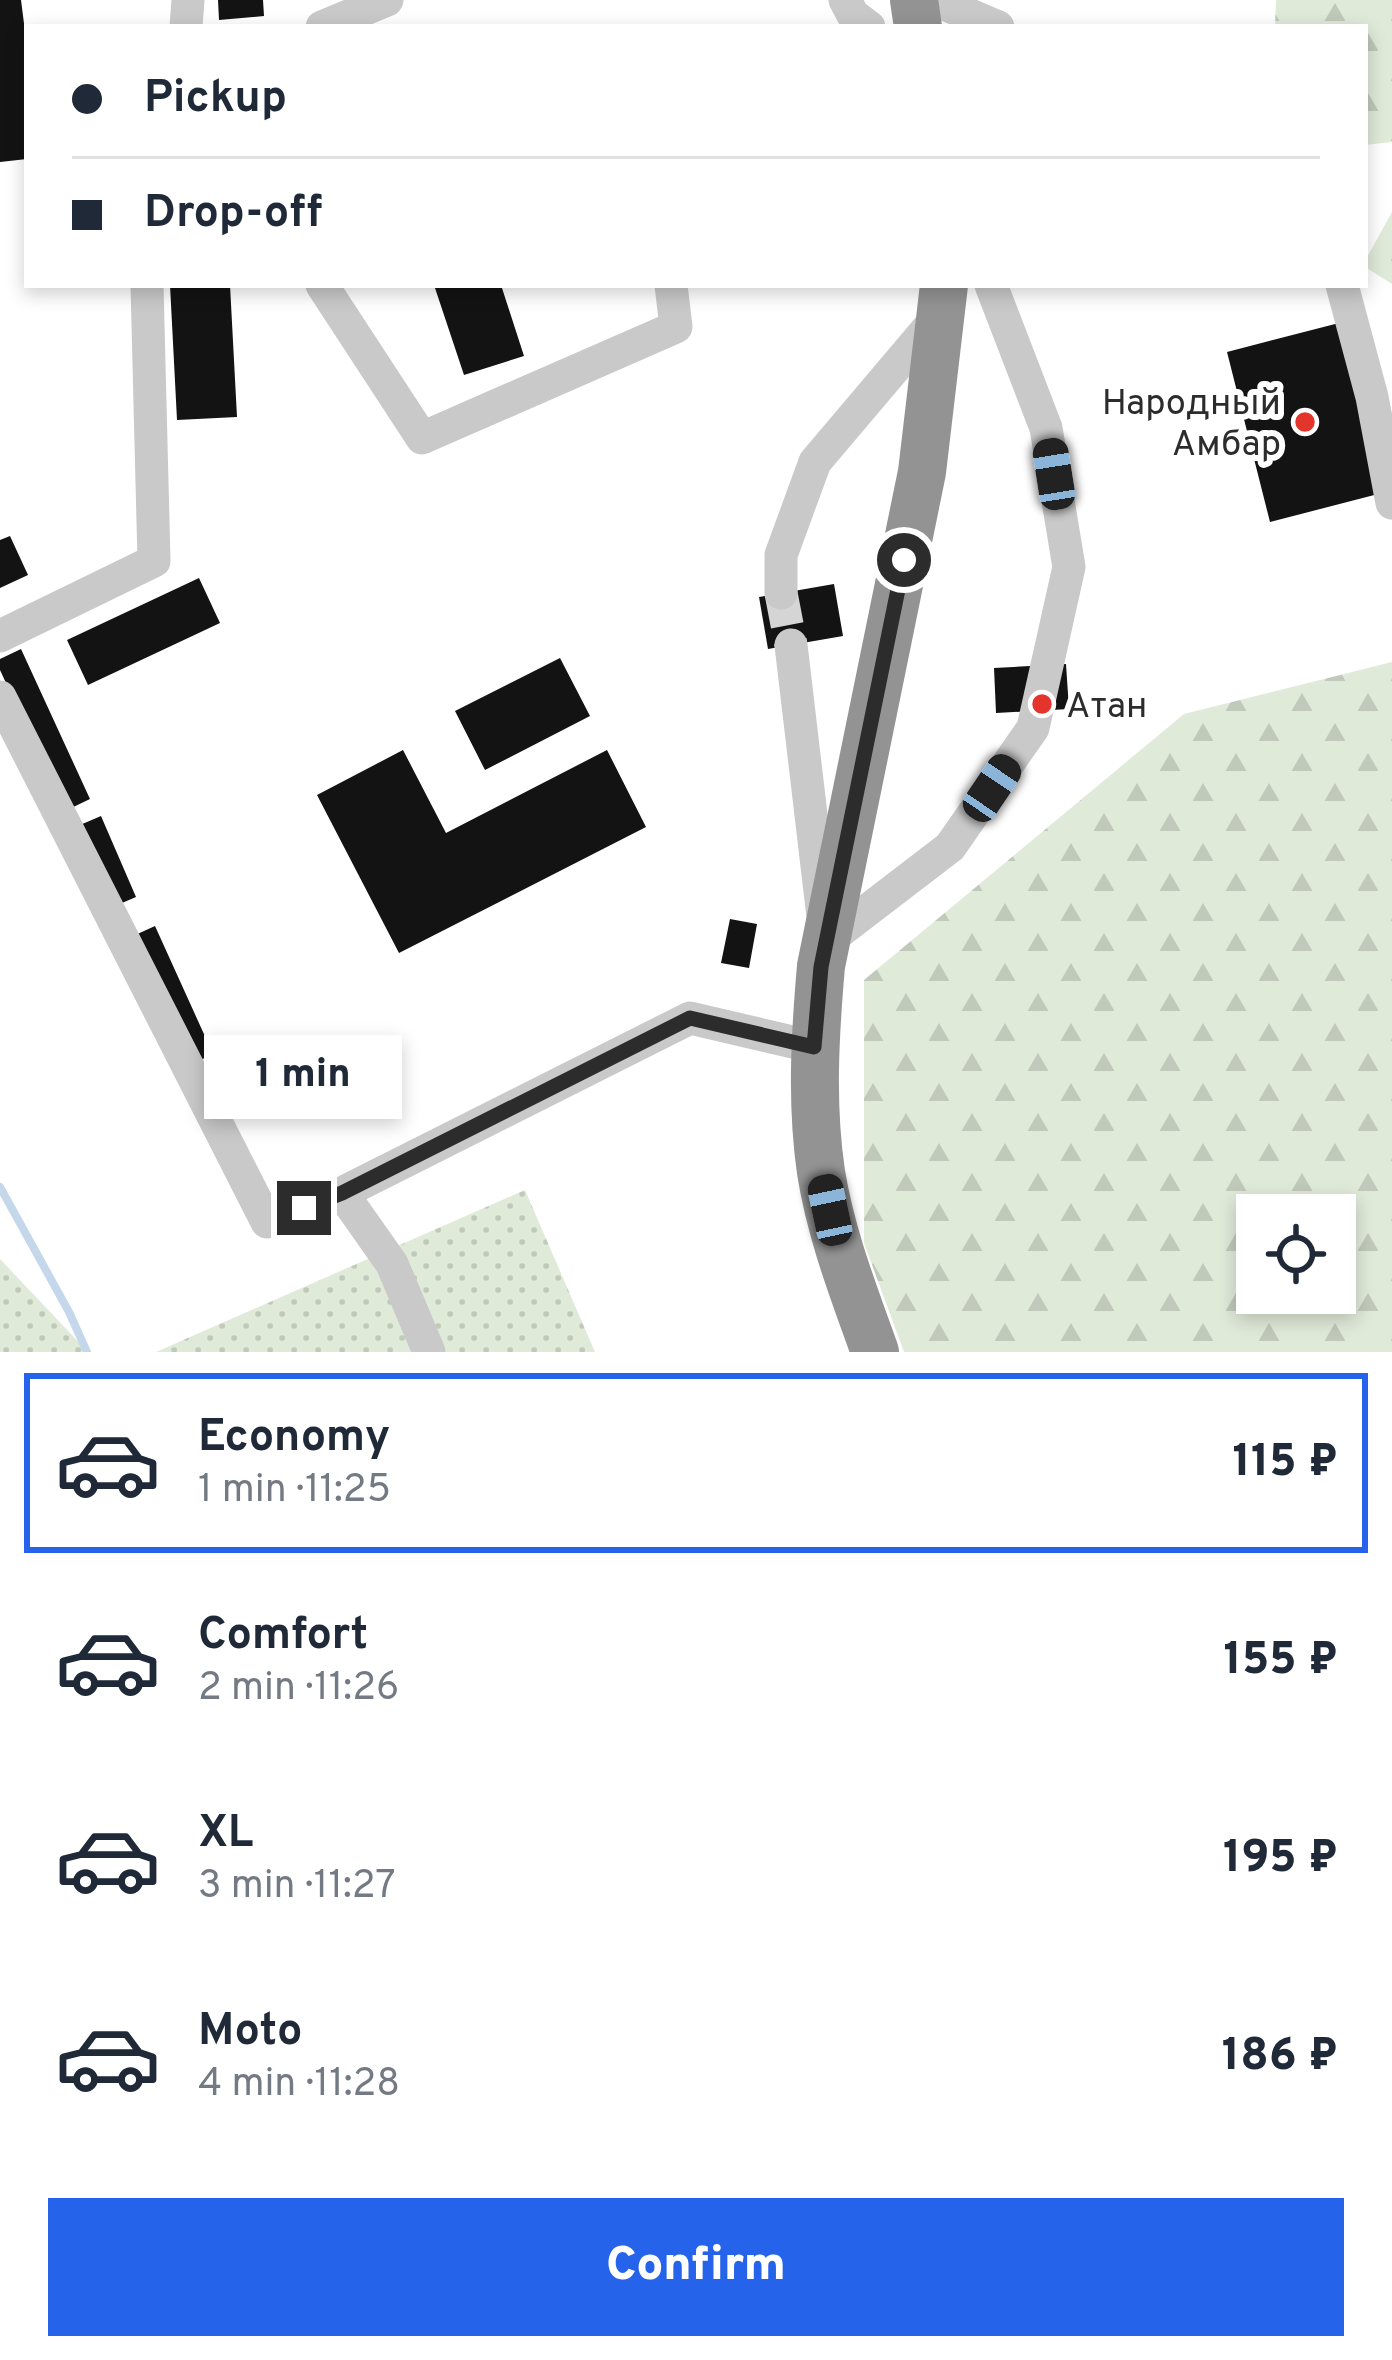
<!DOCTYPE html>
<html lang="en">
<head>
<meta charset="utf-8">
<style>
	body { margin:0; font-family:Overpass,sans-serif; background:#f6f6f7; color:#1f2937; height:100vh; display:flex; flex-direction:column; font-size:45px; white-space:nowrap }
	* { box-sizing:border-box; margin:0 }
	p { font-size:39px; color:#747a83 }
	.icon { flex:none; width:66px; height:66px; fill:none; stroke:currentColor; stroke-width:2; stroke-linecap:round; stroke-linejoin:round }
	.map { position:relative; height:1352px; overflow:hidden }
	.details { display:flex; flex-direction:column; background:#fff; flex:1 }
	.details>* { flex:none }
	.guide { position:absolute; left:24px; top:24px; width:1344px; height:264px; border-radius:0px; box-shadow:0 6px 18px #0003; display:grid; align-content:center; height:264px; padding:0 48px; background:#fff }
	.tools { position:absolute; left:1236px; top:1194px; display:grid; gap:24px }
	.tools a { display:grid; place-items:center; width:120px; height:120px; border-radius:0px; background:#fff; box-shadow:0 6px 18px #0003; font-size:60px }
	.end { position:absolute; width:54px; height:54px; margin:-27px; border:15px solid #2c2c2c; background:#fff; box-shadow:0 0 0 6px #fff }
	.from { border-radius:50% }
	.bubble { position:absolute; height:84px; border-radius:0px; background:#fff; box-shadow:0 6px 18px #0003; font-size:39px; font-weight:800; line-height:84px; text-align:center }
	.car { position:absolute; width:36px; height:72px; margin:-36px -18px; border-radius:15px; box-shadow:0 0 9px 3px #0007; background:linear-gradient(#222 24%,#8ab4d8 0 40%,#222 0 76%,#8ab4d8 0 86%,#222 0) }
	.guide b { display:flex; align-items:center; gap:42px; height:114px; font-size:45px }
	.guide b+b { border-top:3px solid #e0e1e3 }
	.guide i { width:30px; height:30px; background:#1f2937 }
	ul { padding:21px 0 0; list-style:none }
	li { display:flex; align-items:center; gap:36px; height:180px; margin:0 24px 18px; padding:0 24px; border:6px solid transparent; border-radius:0px }
	li div { flex:1 }
	li b { display:block; font-size:45px }
	li em { font-style:normal; font-weight:800 }
	li.current { border-color:#2563eb }
	li>.icon { width:108px; height:108px; stroke-width:1.5 }
	.button { display:flex; gap:24px; margin-top:auto; padding:24px 48px }
	.button a { flex:1; height:138px; border-radius:0px; background:#2563eb; color:#fff; font-size:48px; font-weight:800; line-height:138px; text-align:center }
	.map>svg:first-child { display:block }
	.forest { fill:url(#forest-firs); fill-rule:evenodd }
	.park { fill:url(#park-dots) }
	.lines { fill:none; stroke-linecap:round; stroke-linejoin:round }
	.stream { stroke:#c5d7ea; stroke-width:8 }
	.building { fill:#131313 }
	.minor-tunnel { stroke:#d5d5d5; stroke-width:33; stroke-dasharray:33 16; stroke-linecap:butt }
	.minor { stroke:#c9c9c9; stroke-width:33 }
	.highway { stroke:#939393; stroke-width:48 }
	.route { stroke:#2c2c2c; stroke-width:15 }
	.poi-dot { fill:#e4352d; stroke:#fff; stroke-width:4.5 }
	.labels { text-anchor:middle; stroke-width:12; stroke-linejoin:round; paint-order:stroke }
	.poi-label { font-size:36px; fill:#2c2c2c; stroke:#fff; text-anchor:end }
</style>
</head>
<body>
<div class="map">
<svg width="1392" height="1352" viewBox="0 0 1392 1352">
	<defs>
		<pattern id="forest-firs" width="22" height="20" patternUnits="userSpaceOnUse" patternTransform="scale(3)"><rect width="22" height="20" fill="#e0ead9"/><path d="M5 1l3.5 6h-7zM16 11l3.5 6h-7z" fill="#c0c9ba"/></pattern>
		<pattern id="park-dots" width="8" height="8" patternUnits="userSpaceOnUse" patternTransform="scale(3)"><rect width="8" height="8" fill="#e0ead9"/><path d="M2 2h.1M6 6h.1" fill="none" stroke="#c0c9ba" stroke-width="1.8" stroke-linecap="round"/></pattern>
	</defs>
	<rect width="100%" height="100%" fill="#fff"/>
	<path class="forest" d="M1276 0H1392V142L1365 145V27H1275Z
		M1392 212V284L1365 267V261Z
		M1392 662V1352H904L864 1243V980L1184 714ZM1335 1215V1293H1257V1215Z"/>
	<path class="park" d="M525 1190 595 1352H156Z
		M0 1259 88 1352H0Z"/>
	<g class="lines">
		<path class="stream" d="M0 1187 69 1312 87 1352"/>
	</g>
	<path class="building" d="M0 0H21L27 47V159L0 162Z
		M218 0H263L264 16 219 20Z
		M170 285H230L237 417 177 420Z
		M434 285H501L524 356 464 375Z
		M1339 323 1382 493 1270 522 1227 352Z
		M10 536 28 575 0 588V540Z
		M199 578 220 623 88 685 67 640Z
		M834 584 843 636 768 649 759 597Z
		M21 649 90 799 65 811 0 670V659Z
		M560 658 590 716 485 770 455 711Z
		M1066 664 1069 709 996 713 994 668Z
		M403 750 446 833 607 750 646 827 399 953 317 795Z
		M101 816 136 897 115 906 80 825Z
		M730 919 757 924 749 968 721 963Z
		M155 926 213 1054 192 1064 133 936Z"/>
	<g class="lines">
		<path class="minor-tunnel" d="M781 593 791 645"/>
		<path class="minor" d="M845 0 853 15 869 27
			M935 0 998 27
			M186 27 188 0
			M322 27 387 0
			M322 285 422 438 676 327 671 285
			M1342 285 1372 397 1392 503
			M781 593V555L815 462 942 312
			M0 636 154 561 147 285
			M791 645 826 942 950 847 1033 728 1069 567 1046 428 991 285
			M0 697 267 1222 342 1193
			M429 1352 392 1264 342 1193 690 1018 814 1047"/>
		<path class="highway" d="M914 0 918 27
			M875 1352C854 1293 831 1235 821 1172 811 1104 815 1035 821 966L922 472 944 285"/>
	</g>
	<g class="lines">
		<path class="route" d="M304 1208 342 1193 690 1018 814 1047 821 967 904 560"/>
	</g>
	<g class="poi-dot">
		<circle cx="1305" cy="422" r="12"/>
		<circle cx="1042" cy="704" r="12"/>
	</g>
	<g class="labels">
		<g class="poi-label">
			<text x="1281" y="414">Народный<tspan x="1281" dy="41">Амбар</tspan></text>
			<text x="1066" y="717" text-anchor="start">Атан</text>
		</g>
	</g>
</svg>
<div class="tools">
<a><svg class="icon" aria-label="locate" viewBox="0 0 24 24"><circle cx="12" cy="12" r="6"/><path d="M12 2v4M12 18v4M2 12h4M18 12h4"/></svg></a>
</div>
<i class="end from" style="left:904px;top:560px"></i>
<i class="end" style="left:304px;top:1208px"></i>
<div class="bubble" style="left:204px;top:1035px;width:198px">1 min</div>
<i class="car" style="left:1054px;top:474px;rotate:351deg"></i>
<i class="car" style="left:992px;top:788px;rotate:34deg"></i>
<i class="car" style="left:830px;top:1210px;rotate:348deg"></i>
<div class="guide">
<b><i class="from"></i>Pickup</b>
<b><i></i>Drop-off</b>
</div>
</div>
<section class="details">
<ul>
<li class="current"><svg class="icon" aria-label="car" viewBox="0 0 24 24"><path d="M5 17H2v-5l4-1 3-4h7l3 4 3 1v5h-3M9 17h6M6 11h13"/><circle cx="7" cy="17" r="2"/><circle cx="17" cy="17" r="2"/></svg><div><b>Economy</b><p>1 min · 11:25</p></div><em>115 ₽</em></li>
<li><svg class="icon" aria-label="car" viewBox="0 0 24 24"><path d="M5 17H2v-5l4-1 3-4h7l3 4 3 1v5h-3M9 17h6M6 11h13"/><circle cx="7" cy="17" r="2"/><circle cx="17" cy="17" r="2"/></svg><div><b>Comfort</b><p>2 min · 11:26</p></div><em>155 ₽</em></li>
<li><svg class="icon" aria-label="car" viewBox="0 0 24 24"><path d="M5 17H2v-5l4-1 3-4h7l3 4 3 1v5h-3M9 17h6M6 11h13"/><circle cx="7" cy="17" r="2"/><circle cx="17" cy="17" r="2"/></svg><div><b>XL</b><p>3 min · 11:27</p></div><em>195 ₽</em></li>
<li><svg class="icon" aria-label="car" viewBox="0 0 24 24"><path d="M5 17H2v-5l4-1 3-4h7l3 4 3 1v5h-3M9 17h6M6 11h13"/><circle cx="7" cy="17" r="2"/><circle cx="17" cy="17" r="2"/></svg><div><b>Moto</b><p>4 min · 11:28</p></div><em>186 ₽</em></li>
</ul>
<div class="button"><a>Confirm</a></div>
</section>
</body>
</html>
